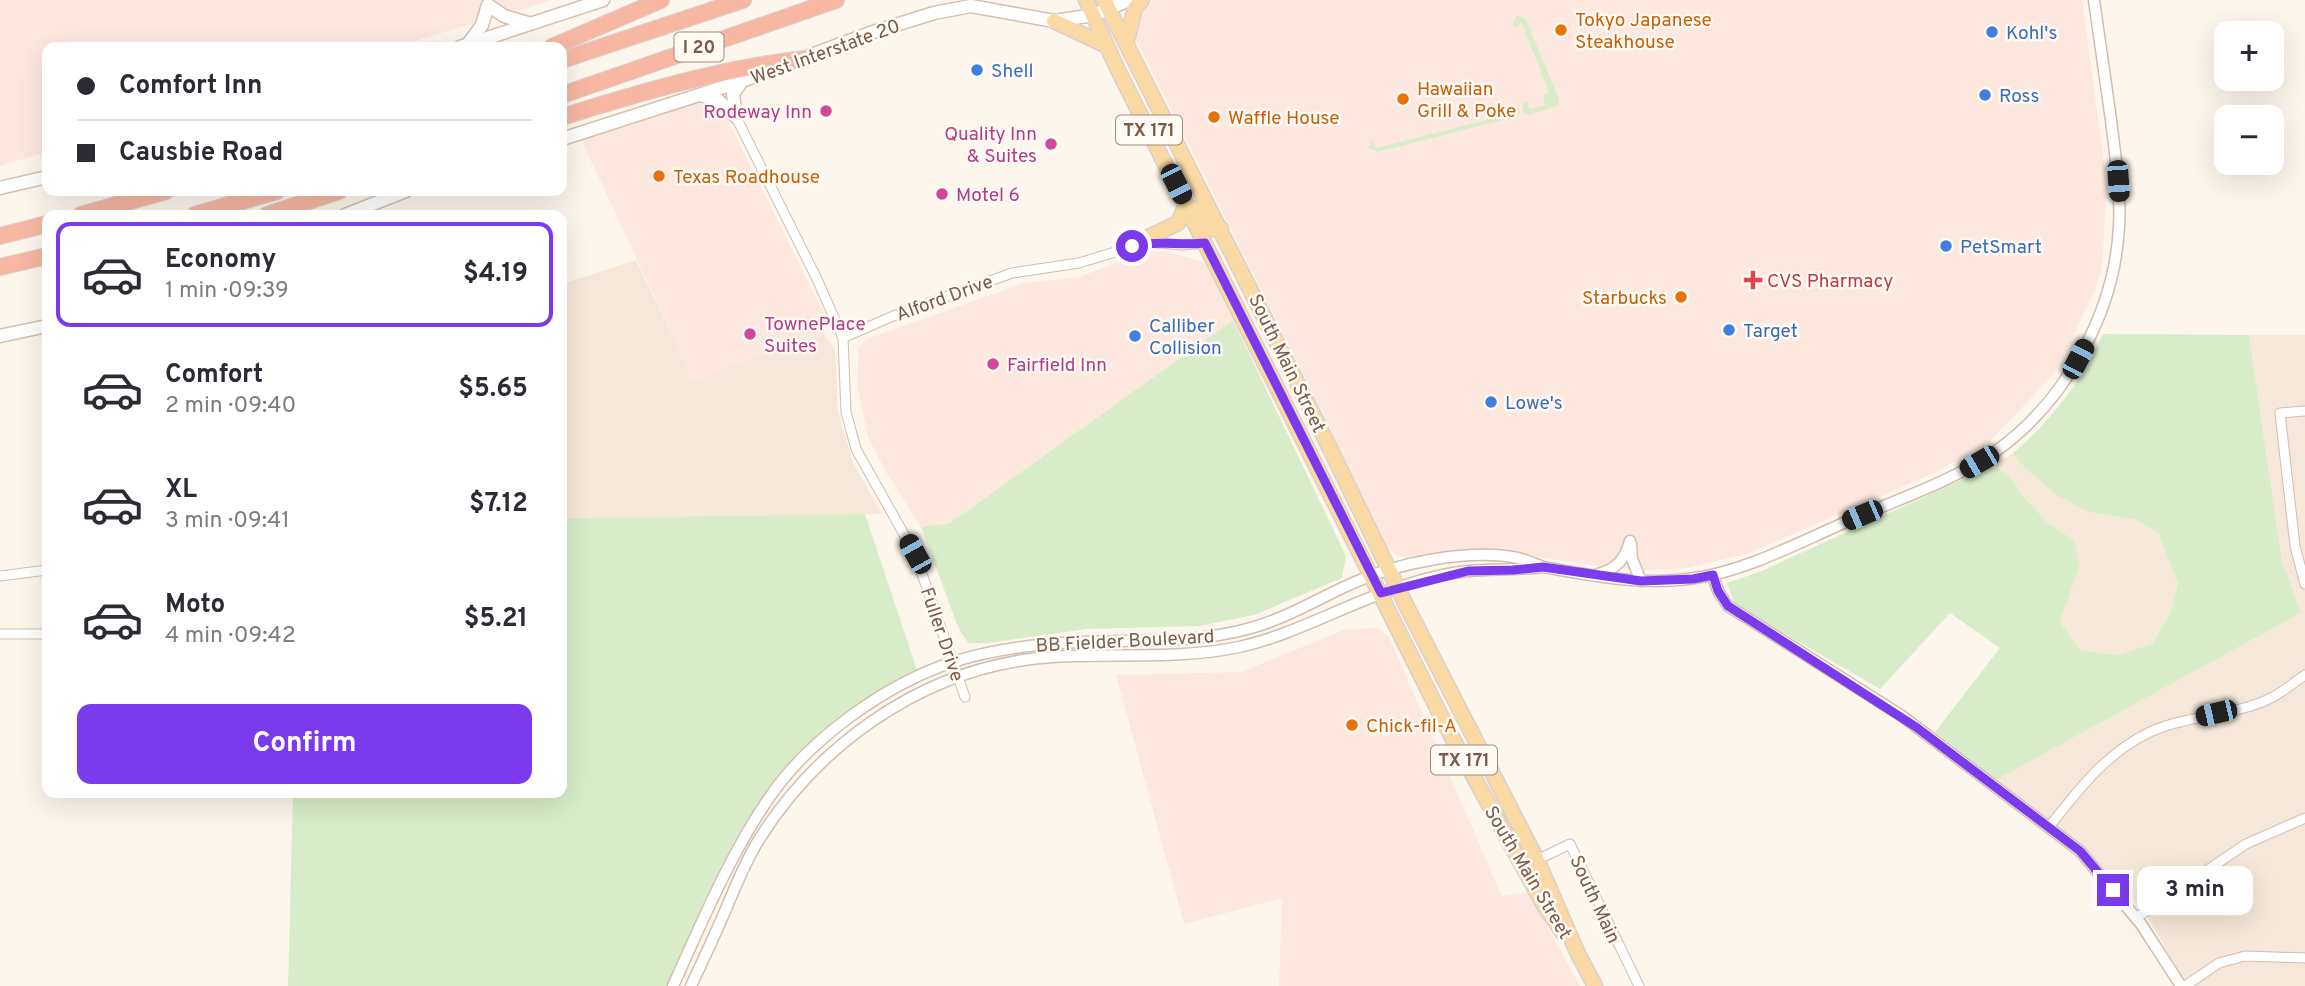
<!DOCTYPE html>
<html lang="en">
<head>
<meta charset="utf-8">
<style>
	body { margin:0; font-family:Overpass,sans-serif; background:#f7f7f7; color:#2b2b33; height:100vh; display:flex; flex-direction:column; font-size:26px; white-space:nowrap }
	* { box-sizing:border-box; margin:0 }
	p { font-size:23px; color:#7c7c81 }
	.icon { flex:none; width:38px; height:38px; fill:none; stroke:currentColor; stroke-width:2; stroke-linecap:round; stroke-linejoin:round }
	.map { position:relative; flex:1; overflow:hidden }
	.panel { position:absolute; left:42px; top:210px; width:525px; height:588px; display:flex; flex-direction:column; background:#fff; border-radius:14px; box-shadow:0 7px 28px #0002 }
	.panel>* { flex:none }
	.banner { position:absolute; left:42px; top:42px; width:525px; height:154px; border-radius:14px; box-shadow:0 7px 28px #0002; display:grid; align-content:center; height:154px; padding:0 35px; background:#fff }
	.fabs { position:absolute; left:2214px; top:21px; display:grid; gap:14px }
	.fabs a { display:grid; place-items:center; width:70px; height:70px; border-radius:14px; background:#fff; box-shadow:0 7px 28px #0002; font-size:35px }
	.end { position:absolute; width:32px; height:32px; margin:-16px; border:9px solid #7c3aed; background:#fff; box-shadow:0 0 0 4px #fff }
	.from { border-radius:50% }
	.bubble { position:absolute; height:49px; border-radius:14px; background:#fff; box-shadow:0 7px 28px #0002; font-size:23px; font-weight:700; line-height:49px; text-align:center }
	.car { position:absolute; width:21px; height:42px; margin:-21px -10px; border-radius:9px; box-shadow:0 0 5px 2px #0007; background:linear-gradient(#222 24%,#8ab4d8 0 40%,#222 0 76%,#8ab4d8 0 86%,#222 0) }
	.banner b { display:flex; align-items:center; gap:24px; height:66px; font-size:26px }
	.banner b+b { border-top:2px solid #e1e1e2 }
	.banner i { width:18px; height:18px; background:#2b2b33 }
	ul { padding:12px 0 0; list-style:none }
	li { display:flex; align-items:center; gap:21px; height:105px; margin:0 14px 10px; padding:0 21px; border:4px solid transparent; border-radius:14px }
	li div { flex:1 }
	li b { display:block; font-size:26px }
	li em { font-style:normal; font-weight:700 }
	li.current { border-color:#7c3aed }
	li>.icon { width:63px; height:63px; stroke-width:1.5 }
	.button { display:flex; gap:14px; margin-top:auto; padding:14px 35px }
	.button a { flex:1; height:80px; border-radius:14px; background:#7c3aed; color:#fff; font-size:28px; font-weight:700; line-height:80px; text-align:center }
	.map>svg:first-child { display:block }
	.residential { fill:#f5e8da }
	.commercial { fill:#fde8e0 }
	.green { fill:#d8ecc9 }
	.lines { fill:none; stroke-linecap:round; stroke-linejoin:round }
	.minor-casing { stroke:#d1beb0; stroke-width:11 }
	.tertiary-casing { stroke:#d1beb0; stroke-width:13 }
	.secondary-casing { stroke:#d6c0b0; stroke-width:15 }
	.primary-casing { stroke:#dad1cd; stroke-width:17 }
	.motorway-casing { stroke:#dad1cd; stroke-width:18 }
	.minor { stroke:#fff; stroke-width:9 }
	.tertiary { stroke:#fff; stroke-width:10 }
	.secondary { stroke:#fff; stroke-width:12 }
	.primary { stroke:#fbd9a5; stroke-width:14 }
	.motorway { stroke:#f7b7a3; stroke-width:16 }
	.route { stroke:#7c3aed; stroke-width:9 }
	.food-dot { fill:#e8710a; stroke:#fffaf3; stroke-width:2.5 }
	.shop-dot { fill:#3f7fe0; stroke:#fffaf3; stroke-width:2.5 }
	.hotel-dot { fill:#d1479c; stroke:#fffaf3; stroke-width:2.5 }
	.health-dot { fill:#e0444e; stroke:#fffaf3; stroke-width:2.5 }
	.labels { text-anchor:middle; stroke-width:5; stroke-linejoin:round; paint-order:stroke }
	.shield { fill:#fffaf3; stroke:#a28b7f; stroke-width:2 }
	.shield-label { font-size:18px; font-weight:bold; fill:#7a5c4d }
	.food-label { font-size:19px; fill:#c56008; stroke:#fffaf3; text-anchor:start }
	.shop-label { font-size:19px; fill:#366cbe; stroke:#fffaf3; text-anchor:start }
	.street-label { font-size:19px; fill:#7a5c4d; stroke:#fffaf3 }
	.hotel-label { font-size:19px; fill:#b23c85; stroke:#fffaf3; text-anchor:start }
	.health-label { font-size:19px; fill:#be3a42; stroke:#fffaf3; text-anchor:start }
</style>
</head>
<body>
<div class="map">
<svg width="2305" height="986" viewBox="0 0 2305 986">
	<rect width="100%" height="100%" fill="#fdf6ec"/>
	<path class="residential" d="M636 260 693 379 824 334 835 350 838 411 853 463 882 514 562 518V284Z
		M2249 335H2305V986H2187L2148 918 2081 843 1996 780 2301 613 2282 561Z
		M2013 453 2021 464 2056 495 2088 512 2136 520 2158 532 2178 582 2171 612 2152 644 2117 655 2080 650 2060 622 2080 565 2074 540 2048 523 2022 495 2008 474 1998 468H1988Z"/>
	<path class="commercial" d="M0 0H552L395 47H47V152L0 166Z
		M1154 0H2082L2107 183 2102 268 2095 291 2054 374 1989 442 1934 473 1749 553 1688 568 1650 570 1602 567 1526 555 1407 558 1397 555 1387 548 1380 537 1341 458 1330 427 1136 40 1134 32 1137 18Z
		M700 100 715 104 724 113 826 318 824 334 693 380 581 139Z
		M1148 251 1167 252 1204 262 1233 320 950 523 921 527 886 472 868 437 857 384 859 347 867 339 1024 283 1079 277Z
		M1377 628 1389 637 1502 896 1528 892 1580 986H1279L1282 898 1184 924 1116 675 1241 672 1344 630Z"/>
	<path class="green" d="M1517 16 1523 17 1526 20 1559 99 1557 106 1529 115 1523 112V103L1527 101 1530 109 1545 105 1543 95 1549 92 1522 24 1514 27 1513 21Z
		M1505 107H1511L1513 114 1510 118 1378 152 1368 148 1373 140 1376 148 1506 115Z
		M1233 320 1346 556 1342 578 1254 615 1199 626 1087 629 988 643H968L958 627 921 527 950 523Z
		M2103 334 2249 335 2282 561 2301 613 1996 780 1935 732 2000 648 1950 613 1880 689 1735 605 1727 583 1759 572 1988 468H1998L2008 474 2022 495 2048 523 2074 540 2080 565 2060 622 2080 650 2117 655 2152 644 2171 612 2178 583 2158 532 2136 520 2088 512 2056 495 2021 464 2013 453C2051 420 2083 380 2103 334Z
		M865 514 917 670C861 701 807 739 768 790 723 848 697 920 667 986H288L293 793H562V518Z"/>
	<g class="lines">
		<g class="minor-casing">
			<path id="minor" d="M736 117 817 279 843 338 846 412 856 449 915 554 965 697
				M843 338 893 316 1012 273 1079 263 1148 242 1183 245 1205 243
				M2305 411 2280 413 2295 546 2305 584
				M0 576 47 570
				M0 634H47
				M2049 827C2078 790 2106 753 2150 732 2187 715 2233 716 2269 699 2282 693 2293 683 2305 675
				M1537 860 1570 844 1639 986
				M2136 918 2246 844 2305 818
				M2185 986 2219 963 2245 956 2305 958"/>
		</g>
		<g class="tertiary-casing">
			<path id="tertiary" d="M1631 544 1632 559 1641 581
				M1543 567C1593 576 1644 586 1695 578 1750 570 1803 540 1853 519 1901 498 1953 481 1996 451 2066 401 2115 312 2119 226 2121 190 2115 155 2111 120 2105 80 2100 40 2094 0
				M1598 574C1617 569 1625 559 1630 541
				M1713 575 1718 591 1728 606 1902 716 2080 851 2141 924 2181 986
				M673 986C702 922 729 856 769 798 809 739 886 684 953 662 983 652 1016 647 1047 644 1115 637 1184 647 1251 628 1287 618 1319 598 1353 583 1397 563 1470 548 1518 558 1526 560 1535 564 1543 567 1518 570 1494 569 1469 571 1446 573 1420 580 1397 588 1344 605 1294 635 1239 647 1168 662 1095 650 1024 660 916 676 818 746 760 838 746 860 736 885 726 909 715 935 703 960 691 986"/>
		</g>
		<g class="secondary-casing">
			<path id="secondary" d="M468 44 482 25 488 5 504 16 528 23
				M460 47 603 0
				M703 96 717 99 736 117
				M736 117 733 94 742 81
				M562 139 742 81 870 33 934 13 971 6 1054 21 1094 15 1129 0
				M0 188 47 177
				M345 215 406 191
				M0 336 47 326"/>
		</g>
		<g class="primary-casing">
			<path id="primary" d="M1086 0 1117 68 1448 730 1545 907 1563 933
				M1104 0 1316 420 1408 609 1537 860 1578 954 1595 986
				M1054 21 1107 46
				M1126 44 1135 8 1142 0
				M1132 245 1178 223 1186 205 1198 211 1212 229H1221"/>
		</g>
		<g class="motorway-casing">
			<path id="motorway" d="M552 47 661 0
				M562 60 743 0
				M562 95 836 0
				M562 117C638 93 726 67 805 59
				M81 215 166 191
				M195 215 277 191
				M267 215 339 191
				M0 236 47 224
				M0 267 47 256"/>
		</g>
		<use href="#minor" class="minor"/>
		<use href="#tertiary" class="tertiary"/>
		<use href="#secondary" class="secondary"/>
		<use href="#primary" class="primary"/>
		<use href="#motorway" class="motorway"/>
	</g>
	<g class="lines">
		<path class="route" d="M1132 246C1157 240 1180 246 1205 243L1381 593 1468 571 1513 570 1543 567 1641 581 1693 579 1713 575 1718 591 1728 606 1916 727 2080 851 2113 890"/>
	</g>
	<g class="food-dot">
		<circle cx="1561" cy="30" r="7"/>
		<circle cx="1403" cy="99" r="7"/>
		<circle cx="1214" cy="117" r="7"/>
		<circle cx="659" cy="176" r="7"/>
		<circle cx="1681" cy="297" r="7"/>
		<circle cx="1352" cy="725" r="7"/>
	</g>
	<g class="shop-dot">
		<circle cx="1992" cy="32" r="7"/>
		<circle cx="977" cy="70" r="7"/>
		<circle cx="1985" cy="95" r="7"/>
		<circle cx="1946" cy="246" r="7"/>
		<circle cx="1729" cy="330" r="7"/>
		<circle cx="1135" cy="336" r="7"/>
		<circle cx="1491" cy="402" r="7"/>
	</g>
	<g class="hotel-dot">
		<circle cx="826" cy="111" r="7"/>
		<circle cx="1051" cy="144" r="7"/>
		<circle cx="942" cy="194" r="7"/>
		<circle cx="750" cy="334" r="7"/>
		<circle cx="993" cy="364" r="7"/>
	</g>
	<path class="health-dot" d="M1749.5 269.5h7v7h7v7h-7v7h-7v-7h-7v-7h7z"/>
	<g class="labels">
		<g class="shield">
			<rect x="674.5" y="32.5" width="49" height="29" rx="5"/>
			<rect x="1116" y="115.5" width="66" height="29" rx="5"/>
			<rect x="1431" y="745.5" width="66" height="29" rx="5"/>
		</g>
		<g class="shield-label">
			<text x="699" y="53">I 20</text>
			<text x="1149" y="136">TX 171</text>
			<text x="1464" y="766">TX 171</text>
		</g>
		<g class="food-label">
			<text x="1575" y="26">Tokyo Japanese<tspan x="1575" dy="22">Steakhouse</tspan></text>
			<text x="1417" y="95">Hawaiian<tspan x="1417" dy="22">Grill &amp; Poke</tspan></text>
			<text x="1228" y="124">Waffle House</text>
			<text x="673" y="183">Texas Roadhouse</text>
			<text x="1667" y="304" text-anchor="end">Starbucks</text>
			<text x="1366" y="732">Chick-fil-A</text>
		</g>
		<g class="shop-label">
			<text x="2006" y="39">Kohl's</text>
			<text x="991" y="77">Shell</text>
			<text x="1999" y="102">Ross</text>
			<text x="1960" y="253">PetSmart</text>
			<text x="1149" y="332">Calliber<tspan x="1149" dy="22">Collision</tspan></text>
			<text x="1743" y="337">Target</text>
			<text x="1505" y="409">Lowe's</text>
		</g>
		<g class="street-label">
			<text transform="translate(825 51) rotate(-20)" y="7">West Interstate 20</text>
			<text transform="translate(944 297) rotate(-20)" y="7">Alford Drive</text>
			<text transform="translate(1288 363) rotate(64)" y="7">South Main Street</text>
			<text transform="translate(943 634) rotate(71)" y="7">Fuller Drive</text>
			<text transform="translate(1125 640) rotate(-3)" y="7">BB Fielder Boulevard</text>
			<text transform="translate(1529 872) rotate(59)" y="7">South Main Street</text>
			<text transform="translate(1596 899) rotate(65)" y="7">South Main</text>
		</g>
		<g class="hotel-label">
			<text x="812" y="118" text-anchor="end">Rodeway Inn</text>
			<text x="1037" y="140" text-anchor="end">Quality Inn<tspan x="1037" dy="22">&amp; Suites</tspan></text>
			<text x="956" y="201">Motel 6</text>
			<text x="764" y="330">TownePlace<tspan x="764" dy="22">Suites</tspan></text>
			<text x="1007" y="371">Fairfield Inn</text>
		</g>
		<g class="health-label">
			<text x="1767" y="287">CVS Pharmacy</text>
		</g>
	</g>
</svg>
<div class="fabs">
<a>+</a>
<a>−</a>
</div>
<i class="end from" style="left:1132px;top:246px"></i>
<i class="end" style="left:2113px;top:890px"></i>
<div class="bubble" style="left:2137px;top:866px;width:116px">3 min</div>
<i class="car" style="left:2118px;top:181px;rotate:176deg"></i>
<i class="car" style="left:1176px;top:184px;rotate:153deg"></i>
<i class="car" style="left:2078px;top:359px;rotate:28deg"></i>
<i class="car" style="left:1979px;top:462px;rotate:240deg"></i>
<i class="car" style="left:1862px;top:515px;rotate:247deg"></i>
<i class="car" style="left:915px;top:554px;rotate:331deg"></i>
<i class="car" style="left:2216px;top:713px;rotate:257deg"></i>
<div class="banner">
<b><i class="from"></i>Comfort Inn</b>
<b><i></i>Causbie Road</b>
</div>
<section class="panel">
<ul>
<li class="current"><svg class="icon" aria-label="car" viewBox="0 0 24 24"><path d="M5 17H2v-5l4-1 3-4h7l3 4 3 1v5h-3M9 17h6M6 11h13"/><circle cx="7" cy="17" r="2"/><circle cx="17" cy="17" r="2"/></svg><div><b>Economy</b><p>1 min · 09:39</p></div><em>$4.19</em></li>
<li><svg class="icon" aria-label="car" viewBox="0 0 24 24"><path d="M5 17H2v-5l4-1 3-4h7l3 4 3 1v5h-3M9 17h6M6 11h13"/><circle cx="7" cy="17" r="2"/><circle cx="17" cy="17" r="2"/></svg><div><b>Comfort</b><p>2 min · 09:40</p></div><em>$5.65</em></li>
<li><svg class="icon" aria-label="car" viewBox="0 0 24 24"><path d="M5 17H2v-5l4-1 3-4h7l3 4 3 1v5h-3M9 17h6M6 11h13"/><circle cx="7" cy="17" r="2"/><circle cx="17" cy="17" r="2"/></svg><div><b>XL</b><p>3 min · 09:41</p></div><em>$7.12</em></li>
<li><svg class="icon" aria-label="car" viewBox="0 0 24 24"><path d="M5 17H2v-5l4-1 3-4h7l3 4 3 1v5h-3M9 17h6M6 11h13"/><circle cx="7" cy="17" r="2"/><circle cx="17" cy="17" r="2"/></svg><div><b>Moto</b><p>4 min · 09:42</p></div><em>$5.21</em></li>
</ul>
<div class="button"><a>Confirm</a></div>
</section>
</div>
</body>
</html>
